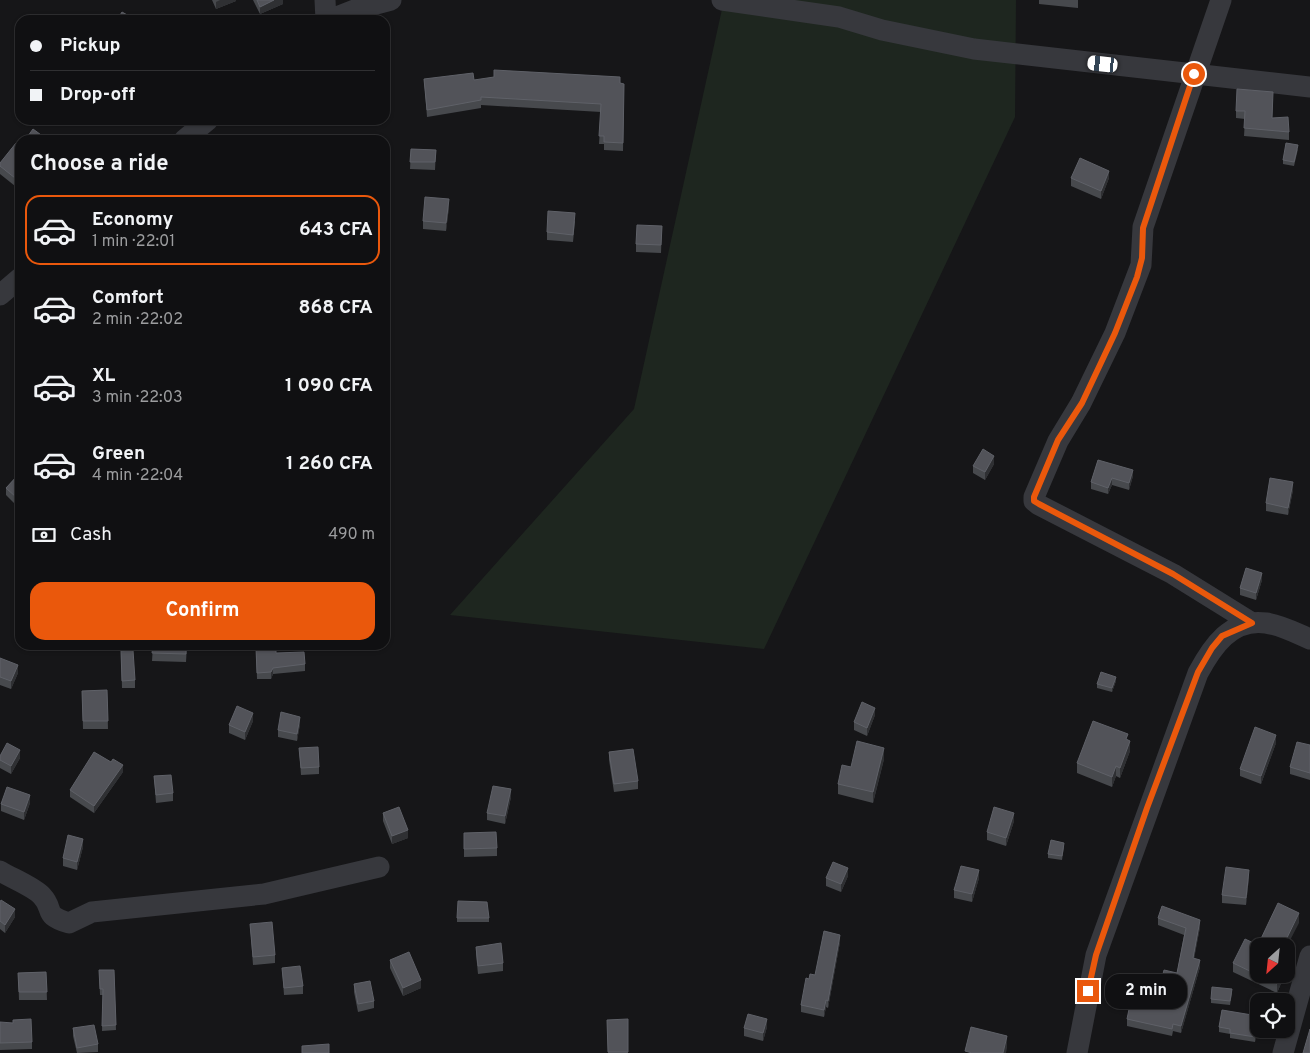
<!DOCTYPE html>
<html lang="en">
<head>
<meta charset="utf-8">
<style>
	body { margin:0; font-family:Overpass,sans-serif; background:#1e1e20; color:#f1f3f6; height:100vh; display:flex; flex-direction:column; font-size:19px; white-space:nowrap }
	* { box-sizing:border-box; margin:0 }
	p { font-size:16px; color:#9c9d9f }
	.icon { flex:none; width:28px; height:28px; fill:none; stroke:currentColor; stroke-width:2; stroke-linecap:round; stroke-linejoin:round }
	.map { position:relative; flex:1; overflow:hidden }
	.side { position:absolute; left:15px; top:135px; width:375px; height:515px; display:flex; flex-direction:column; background:#101012; border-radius:15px; box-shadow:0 1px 4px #0004,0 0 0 1px #303032 }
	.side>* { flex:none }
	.guide { position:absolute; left:15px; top:15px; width:375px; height:110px; border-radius:15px; box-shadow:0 1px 4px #0004,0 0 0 1px #303032; display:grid; align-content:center; height:110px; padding:0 15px; background:#101012 }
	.needle { width:32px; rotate:207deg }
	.tools { position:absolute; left:1250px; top:938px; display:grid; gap:10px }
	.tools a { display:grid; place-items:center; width:45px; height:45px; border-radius:10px; background:#101012; box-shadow:0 1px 4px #0004,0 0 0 1px #303032; font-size:25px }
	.end { position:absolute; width:22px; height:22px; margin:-11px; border:6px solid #ea580c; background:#fff; box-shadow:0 0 0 2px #fff }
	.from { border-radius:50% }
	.bubble { position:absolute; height:35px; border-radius:15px; background:#101012; box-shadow:0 1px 4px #0004,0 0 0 1px #303032; font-size:16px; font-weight:700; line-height:35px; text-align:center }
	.car { position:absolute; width:15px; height:30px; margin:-15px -8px; border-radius:6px; box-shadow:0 0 4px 1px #0007; background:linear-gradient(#fff 24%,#345 0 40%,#fff 0 76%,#345 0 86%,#fff 0) }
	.guide b { display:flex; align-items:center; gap:18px; height:48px; font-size:19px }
	.guide b+b { border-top:1px solid #303032 }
	.guide i { width:12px; height:12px; background:#f1f3f6 }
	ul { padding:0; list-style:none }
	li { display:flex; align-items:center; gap:15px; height:70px; margin:0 10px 8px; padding:0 5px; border:2px solid transparent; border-radius:15px }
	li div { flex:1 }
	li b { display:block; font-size:19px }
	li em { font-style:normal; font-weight:700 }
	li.current { border-color:#ea580c }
	li>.icon { width:45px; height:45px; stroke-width:1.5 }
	h2 { padding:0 15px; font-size:22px; line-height:60px }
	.pay { display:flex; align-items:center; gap:12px; height:55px; padding:0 15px; font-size:19px }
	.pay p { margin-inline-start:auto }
	.primary-button { display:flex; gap:10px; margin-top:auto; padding:10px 15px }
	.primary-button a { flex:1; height:58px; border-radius:15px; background:#ea580c; color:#fff; font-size:20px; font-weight:700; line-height:58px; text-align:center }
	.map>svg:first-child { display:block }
	.green { fill:#1e261f }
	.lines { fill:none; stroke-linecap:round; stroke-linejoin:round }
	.minor { stroke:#37383d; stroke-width:21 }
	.wall { fill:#47494d }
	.shaded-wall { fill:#2f3033 }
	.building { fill:#525359; stroke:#5f6168 }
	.route { stroke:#ea580c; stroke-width:6 }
</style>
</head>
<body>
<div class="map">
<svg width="1310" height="1053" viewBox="0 0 1310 1053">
	<rect width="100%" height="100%" fill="#161618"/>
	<path class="green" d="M724 0H1016L1015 117 764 649 450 615 634 409Z"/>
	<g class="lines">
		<path class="minor" d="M325 0 326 20
			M722 0 839 17 882 30 974 49 1310 87
			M1221 0 1143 227 1141 265 1115 333 1081 403 1058 441 1034 497V501L1039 505 1173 574 1252 623
			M329 20 357 9 391 0
			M184 140 208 120
			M0 295 20 278
			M0 871C11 878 34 887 42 896 55 910 42 915 69 923L92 912 264 894 379 867
			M1077 1053 1096 955 1198 673C1212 647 1231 618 1266 623 1281 625 1296 633 1310 639
			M1283 1053 1310 956"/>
	</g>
	<path class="wall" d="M212 0H236V1L216 9Z
		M253 0H283V4L260 14Z
		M1039 0H1078V8L1039 4Z
		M424 79 474 80 624 84 623 151 604 150V144H599L601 112 481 105V108L427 117Z
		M1273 99 1272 118 1289 132V140L1244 136 1245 119 1236 118V111Z
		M20 146V190L0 174V163Z
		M411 149 436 150 435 170 410 169Z
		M1298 149 1294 166 1283 164V160Z
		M1071 178H1109L1101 199 1071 186Z
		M449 207 446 231 423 229V221Z
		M575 221 573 242 547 240V232Z
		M662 226 661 253 636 252V244Z
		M1098 460 1133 476 1129 490 1112 485 1108 494 1091 489V482Z
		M994 464 985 480 973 473V466Z
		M18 475 17 506 6 495V488Z
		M1293 490 1288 515 1266 511V503Z
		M1262 580 1256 600 1240 595V588Z
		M153 645H187L186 662 152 661Z
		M256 648 276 653 305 664V671L273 674 271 679H257Z
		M121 651 135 680V688H122Z
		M0 658 18 673 11 689 0 685Z
		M1116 681 1112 692 1097 688V684Z
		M107 690 108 729H83L82 691Z
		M875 715 867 736 854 730V722Z
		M253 721 245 740 229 733V725Z
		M300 724 297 741 278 737V730Z
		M1128 740 1130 751 1120 778 1116 776 1112 787 1077 773V763Z
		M1276 743 1261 784 1240 776V769Z
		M1310 745V780L1290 774V767Z
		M299 748 319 767V774L301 775Z
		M609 752 638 781V789L614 792 609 760Z
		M0 756 20 758 11 774 0 768Z
		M884 759 873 803 838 794V784L851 767Z
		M123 772 94 813 70 797V790Z
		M154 776 173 793V801L156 803Z
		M511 797 505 824 487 820V813Z
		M30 803 24 820 1 811V804Z
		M383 813 408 838 392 844 383 821Z
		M1014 821 1006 846 987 840V832Z
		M464 833 497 848V856L464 857Z
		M83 847 77 870 63 866V858Z
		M1064 847 1062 860 1048 858V854Z
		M848 876 841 892 826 886V878Z
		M1249 877 1246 905 1222 903V895Z
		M979 878 972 902 954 898V890Z
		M0 902 15 917 5 933 0 929Z
		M457 918H489V922H457Z
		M1158 918 1200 927 1194 958 1200 967 1181 1033 1173 1031 1172 1036 1127 1026V1019L1177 973 1184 935 1158 925Z
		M1299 923 1259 946 1285 974 1277 993 1233 972V963L1258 945Z
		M250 924 275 955V963L253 965Z
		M840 942 828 1008 826 1007 824 1017 801 1012V1005L809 979 815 975Z
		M476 947 503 963V971L478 974 476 954Z
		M390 960 421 988 403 996 390 968Z
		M282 968 303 986V994L284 995Z
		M99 970H114L116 1030 102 1031 103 995H100Z
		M46 972 47 1000H19L18 973Z
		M354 984 374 1001V1008L358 1012 354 992Z
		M1232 993 1230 1005 1211 1003V999Z
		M607 1020 628 1052V1053H608Z
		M0 1022 32 1042V1049L0 1050Z
		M1258 1022 1255 1042 1230 1038V1034L1219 1032V1027Z
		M767 1027 763 1041 744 1036V1028Z
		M73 1028 98 1044V1052L77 1053 73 1036Z"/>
	<path class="shaded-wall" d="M220 0H236V1L216 9V2Z
		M274 0H283V4L260 14V7Z
		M1109 171V178L1101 199V191Z
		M449 199V207L446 231V223Z
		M994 456V464L985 480V472Z
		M1133 470V476L1129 490V483Z
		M1112 478V485L1108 494V488Z
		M1293 482V490L1288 515V508Z
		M20 494V502L17 506V498Z
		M1262 573V580L1256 600V593Z
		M18 665V673L11 689V681Z
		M273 668V674L271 679V672Z
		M1116 677V681L1112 692V688Z
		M875 708V715L867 736V728Z
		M253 713V721L245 740V732Z
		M300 717V724L297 741V734Z
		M1276 735V743L1261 784V776Z
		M1130 741V751L1120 778V768Z
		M884 748V759L873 803V792Z
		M20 750V758L11 774V766Z
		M123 765V772L94 813V806Z
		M1116 766V776L1112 787V777Z
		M511 789V797L505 824V816Z
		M30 795V803L24 820V812Z
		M1014 813V821L1006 846V838Z
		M408 830V838L392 844V836Z
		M83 839V847L77 870V862Z
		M848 868V876L841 892V884Z
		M979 870V878L972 902V894Z
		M1249 870V877L1246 905V898Z
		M15 909V917L5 933V925Z
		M1299 913V923L1286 948V946H1283Z
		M1200 920V927L1193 965V958Z
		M840 935V942L828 1008V1001Z
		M1288 959V969L1286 972V962Z
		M1200 960V967L1181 1033V1026Z
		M1281 974H1285L1277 993V984Z
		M421 980V988L403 996V988Z
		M826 1000V1007L824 1017V1010Z
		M1258 1016V1022L1255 1042V1037Z
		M767 1019V1027L763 1041V1033Z
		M1007 1036V1048L1006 1053H1003Z"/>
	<path class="building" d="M257 0H274L260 7Z
		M122 12 136 20H117Z
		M494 70 620 77V83L624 84 623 143 604 142V136H599L601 104 481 97V100L427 110 424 79 473 73 474 80 494 77Z
		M1237 89 1273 92 1272 118 1288 117 1289 132 1244 128 1245 111H1236Z
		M33 129 48 140H25Z
		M16 143 20 146V182L0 166V163Z
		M1286 143 1298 145 1294 162 1283 160Z
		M411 149 436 150 435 162H410Z
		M1080 158 1109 171 1101 191 1071 178Z
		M425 197 449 199 446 223 423 221Z
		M548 211 575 213 573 235 547 232Z
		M637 225 662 226 661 245 636 244Z
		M983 449 994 456 985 472 973 466Z
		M1098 460 1133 470 1129 483 1112 478 1108 488 1091 482Z
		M18 475 20 476V494L17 498 6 488Z
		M1270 478 1293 482 1288 508 1266 503Z
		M1246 568 1262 573 1256 593 1240 588Z
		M153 645H186V654L152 653Z
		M276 647V653L304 652 305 664 273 668 271 672 257 673 256 648Z
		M133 650 135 680 122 681 121 651Z
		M0 658 18 665 11 681 0 677Z
		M1101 672 1116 677 1112 688 1097 684Z
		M107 690 108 721H83L82 691Z
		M862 702 875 708 867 728 854 722Z
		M237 706 253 713 245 732 229 725Z
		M281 712 300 717 297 734 278 730Z
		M1093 721 1128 734 1126 739 1130 741 1120 768 1116 766 1112 777 1077 763Z
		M1255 727 1276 735 1261 776 1240 769Z
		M857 741 884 748 873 792 838 784 842 765 851 767Z
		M1297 742 1310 745V773L1290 767Z
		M7 743 20 750 11 766 0 760V756Z
		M318 747 319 767 301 768 299 748Z
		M633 749 638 781 614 784 609 752Z
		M94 752 111 762 113 759 123 765 94 806 70 790Z
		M171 775 173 793 156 795 154 776Z
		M493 786 511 789 505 816 487 813Z
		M7 787 30 795 24 812 1 804Z
		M399 807 408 830 392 836 383 813Z
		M994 807 1014 813 1006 838 987 832Z
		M496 832 497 848 464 849V833Z
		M68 835 83 839 77 862 63 858Z
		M1051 840 1064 843 1062 856 1048 854Z
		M833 862 848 868 841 884 826 878Z
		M961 866 979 870 972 894 954 890Z
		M1226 867 1249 870 1246 898 1222 895Z
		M1 900 15 909 5 925 0 921V902Z
		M458 901 487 902 489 918H457Z
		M1278 903 1299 913 1283 946H1259V974H1281L1277 984 1233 963 1245 939 1258 945Z
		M1162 906 1200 920 1193 958 1200 960 1181 1026 1173 1024 1172 1029 1127 1019 1134 985 1159 990 1164 970 1177 973 1186 928 1158 918Z
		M272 922 275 955 253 957 250 924Z
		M824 931 840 935 828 1001 826 1000 824 1010 801 1005 806 978 809 979 810 974 815 975Z
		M501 943 503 963 478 966 476 947Z
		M409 952 421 980 403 988 390 960Z
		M300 966 303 986 284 988 282 968Z
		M99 970H114L116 1025 102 1026 103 989H100Z
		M46 972 47 992H19L18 973Z
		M370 981 374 1001 358 1004 354 984Z
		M1212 987 1232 989 1230 1001 1211 999Z
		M1222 1010 1258 1016 1255 1037 1230 1033V1029L1219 1027Z
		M748 1014 767 1019 763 1033 744 1028Z
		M31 1019 32 1042 0 1043V1022L13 1023V1020Z
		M628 1019V1052H608L607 1020Z
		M94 1025 98 1044 77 1048 73 1028Z
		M971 1027 1007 1036 1003 1053H972L965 1051Z
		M1310 1029V1053H1303Z
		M329 1044V1053H302V1046Z"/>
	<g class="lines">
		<path class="route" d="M1088 991 1096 955 1147 808 1198 672 1212 648 1222 636 1252 623 1173 574 1039 504 1034 501V497L1058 440 1082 403 1115 333 1137 277 1142 258 1143 228 1194 74"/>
	</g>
</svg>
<div class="tools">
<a><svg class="needle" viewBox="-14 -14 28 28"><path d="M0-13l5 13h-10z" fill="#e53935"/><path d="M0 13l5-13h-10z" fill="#9c9d9f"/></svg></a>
<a><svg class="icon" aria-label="locate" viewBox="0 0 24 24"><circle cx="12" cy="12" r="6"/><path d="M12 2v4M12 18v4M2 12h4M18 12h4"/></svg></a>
</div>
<i class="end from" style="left:1194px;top:74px"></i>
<i class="end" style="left:1088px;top:991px"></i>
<div class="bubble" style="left:1105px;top:974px;width:82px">2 min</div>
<i class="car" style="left:1103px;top:64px;rotate:276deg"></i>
<div class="guide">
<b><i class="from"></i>Pickup</b>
<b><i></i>Drop-off</b>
</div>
<section class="side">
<h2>Choose a ride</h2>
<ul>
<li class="current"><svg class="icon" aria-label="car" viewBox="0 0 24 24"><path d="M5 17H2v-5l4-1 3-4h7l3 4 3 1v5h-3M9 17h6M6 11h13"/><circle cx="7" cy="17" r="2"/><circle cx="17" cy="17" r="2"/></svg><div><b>Economy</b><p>1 min · 22:01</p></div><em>643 CFA</em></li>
<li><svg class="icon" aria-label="car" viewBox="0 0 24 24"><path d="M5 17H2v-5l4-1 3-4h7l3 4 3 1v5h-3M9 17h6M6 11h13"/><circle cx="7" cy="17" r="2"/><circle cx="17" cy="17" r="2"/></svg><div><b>Comfort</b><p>2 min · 22:02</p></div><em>868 CFA</em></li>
<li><svg class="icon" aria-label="car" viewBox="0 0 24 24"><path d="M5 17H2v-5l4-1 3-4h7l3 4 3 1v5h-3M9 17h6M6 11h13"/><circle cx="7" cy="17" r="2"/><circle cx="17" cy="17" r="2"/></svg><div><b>XL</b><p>3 min · 22:03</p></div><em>1 090 CFA</em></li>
<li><svg class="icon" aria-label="car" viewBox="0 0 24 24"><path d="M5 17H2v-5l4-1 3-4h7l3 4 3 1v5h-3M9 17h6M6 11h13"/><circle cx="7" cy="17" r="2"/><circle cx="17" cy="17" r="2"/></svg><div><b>Green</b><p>4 min · 22:04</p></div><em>1 260 CFA</em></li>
</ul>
<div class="pay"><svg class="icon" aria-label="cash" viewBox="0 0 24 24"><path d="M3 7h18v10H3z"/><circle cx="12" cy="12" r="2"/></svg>Cash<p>490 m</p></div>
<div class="primary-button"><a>Confirm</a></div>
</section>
</div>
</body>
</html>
